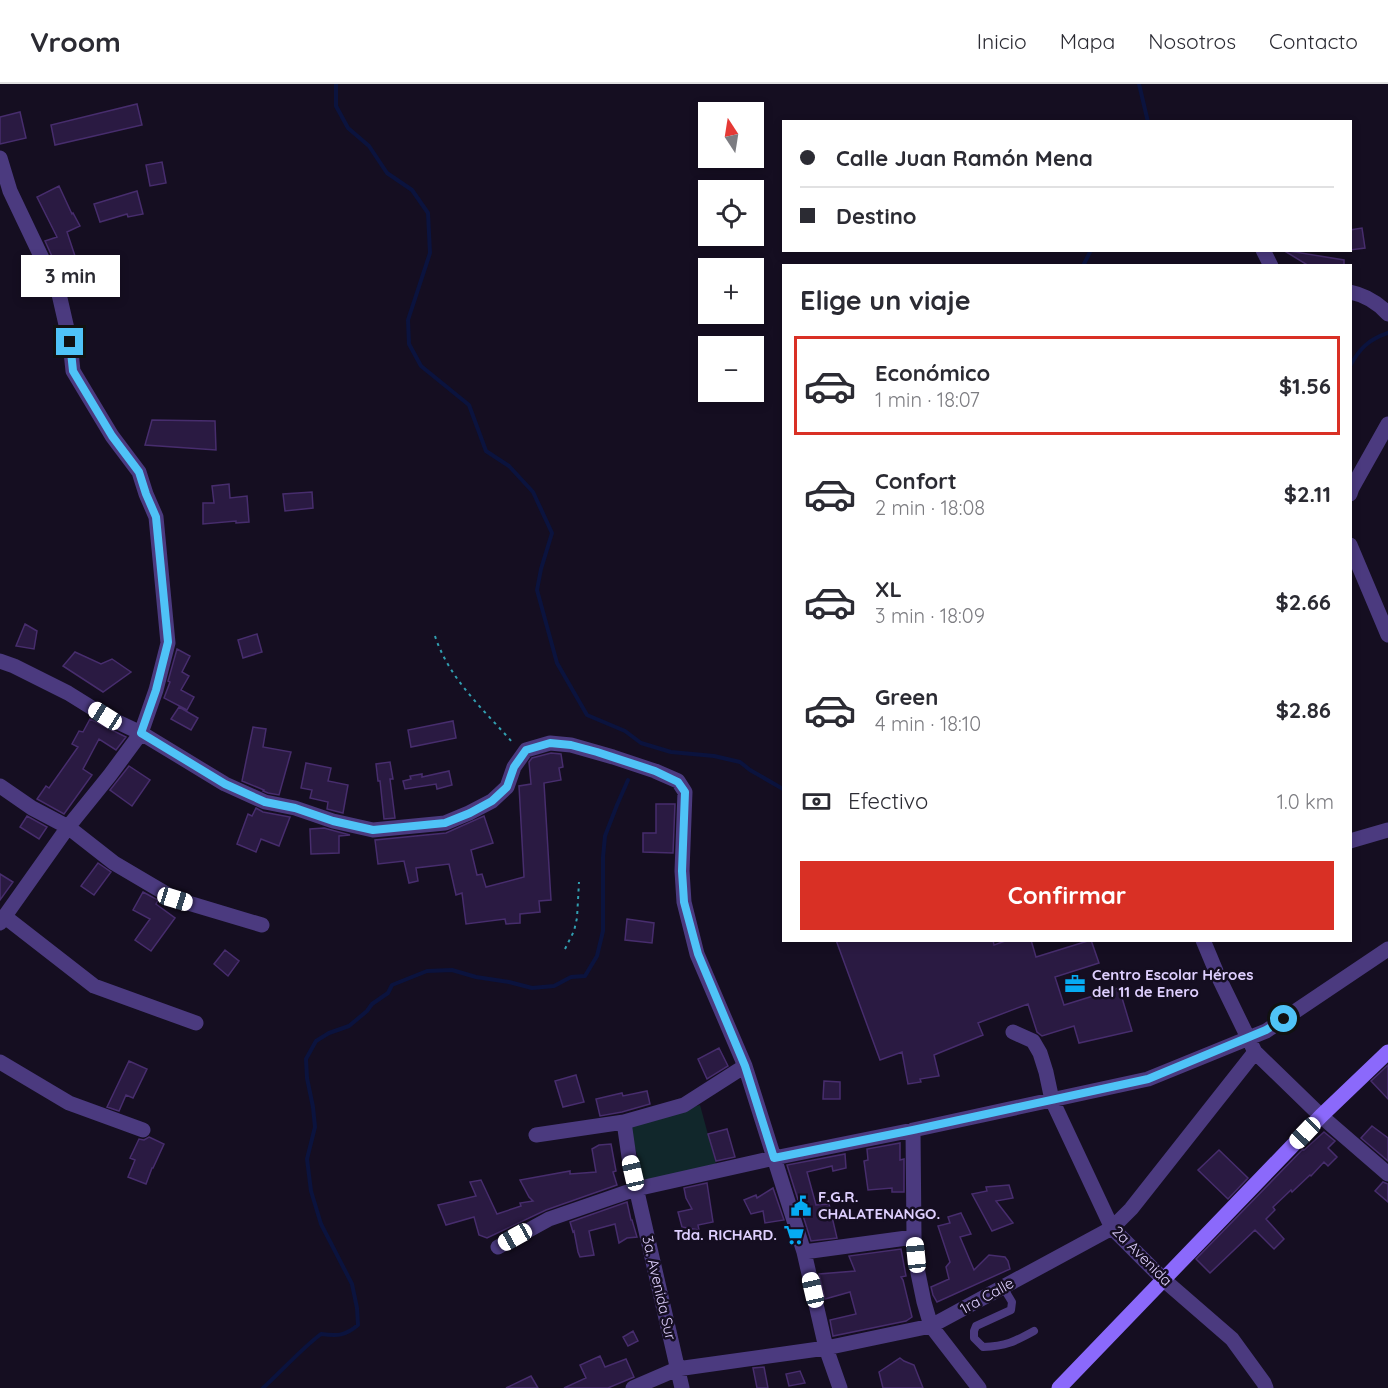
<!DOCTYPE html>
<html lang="es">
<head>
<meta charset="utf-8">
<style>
	body { margin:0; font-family:Quicksand,sans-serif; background:#f7f7f7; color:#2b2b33; height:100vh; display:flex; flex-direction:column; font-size:22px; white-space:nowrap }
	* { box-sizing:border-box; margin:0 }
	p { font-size:20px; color:#7c7c81 }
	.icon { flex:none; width:33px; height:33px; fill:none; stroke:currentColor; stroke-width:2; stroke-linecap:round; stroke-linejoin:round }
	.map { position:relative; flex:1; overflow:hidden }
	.panel { position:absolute; left:782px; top:180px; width:570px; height:678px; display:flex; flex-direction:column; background:#fff; border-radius:0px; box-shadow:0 3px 9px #0003 }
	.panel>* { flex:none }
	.guide { position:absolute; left:782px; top:36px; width:570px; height:132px; border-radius:0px; box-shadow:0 3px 9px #0003; display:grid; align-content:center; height:132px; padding:0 18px; background:#fff }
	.needle { width:39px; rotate:348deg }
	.tools { position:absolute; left:698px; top:18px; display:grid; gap:12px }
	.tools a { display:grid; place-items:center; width:66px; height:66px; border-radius:0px; background:#fff; box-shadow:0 3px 9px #0003; font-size:30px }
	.end { position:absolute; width:27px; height:27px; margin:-14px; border:8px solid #4fc3f7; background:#111; box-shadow:0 0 0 3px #111 }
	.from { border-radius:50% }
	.bubble { position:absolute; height:42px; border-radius:0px; background:#fff; box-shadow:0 3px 9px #0003; font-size:20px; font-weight:700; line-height:42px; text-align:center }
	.car { position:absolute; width:18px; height:36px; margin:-18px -9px; border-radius:8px; box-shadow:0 0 4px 2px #0007; background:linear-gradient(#fff 24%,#345 0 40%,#fff 0 76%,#345 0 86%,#fff 0) }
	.guide b { display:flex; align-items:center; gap:21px; height:57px; font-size:22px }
	.guide b+b { border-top:2px solid #e1e1e2 }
	.guide i { width:15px; height:15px; background:#2b2b33 }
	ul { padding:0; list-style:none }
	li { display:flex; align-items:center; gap:18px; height:99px; margin:0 12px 9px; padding:0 6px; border:3px solid transparent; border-radius:0px }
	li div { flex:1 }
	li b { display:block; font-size:22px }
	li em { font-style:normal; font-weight:700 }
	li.active { border-color:#d93025 }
	li>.icon { width:54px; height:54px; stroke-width:1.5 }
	h2 { padding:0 18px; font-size:27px; line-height:72px }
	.pay { display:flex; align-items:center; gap:15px; height:66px; padding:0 18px; font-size:22px }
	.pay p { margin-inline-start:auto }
	.button { display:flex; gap:12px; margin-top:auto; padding:12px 18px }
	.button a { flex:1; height:69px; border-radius:0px; background:#d93025; color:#fff; font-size:24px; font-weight:700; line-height:69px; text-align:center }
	header { display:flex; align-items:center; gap:36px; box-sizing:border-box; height:84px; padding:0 30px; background:#fff; border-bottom:2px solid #e1e1e2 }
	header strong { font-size:28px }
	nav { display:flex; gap:33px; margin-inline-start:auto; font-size:21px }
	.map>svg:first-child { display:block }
	.green { fill:#11272b }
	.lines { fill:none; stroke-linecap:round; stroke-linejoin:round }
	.stream { stroke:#0b133e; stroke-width:4 }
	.building { fill:#2a1a42; stroke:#472d6d; stroke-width:1.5 }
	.path { stroke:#319eb0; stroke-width:2; stroke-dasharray:3 4.5; stroke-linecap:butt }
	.service { stroke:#4b3a7f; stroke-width:8 }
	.minor { stroke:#4b3a7f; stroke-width:15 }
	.secondary { stroke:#8b69fb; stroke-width:15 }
	.route { stroke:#4fc3f7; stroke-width:8 }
	.labels { text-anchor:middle; stroke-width:5; stroke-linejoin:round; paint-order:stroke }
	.poi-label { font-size:15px; font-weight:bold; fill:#decffe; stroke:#150e21; text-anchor:start }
	.street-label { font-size:15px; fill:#decffe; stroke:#150e21 }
</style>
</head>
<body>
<header>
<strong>Vroom</strong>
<nav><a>Inicio</a><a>Mapa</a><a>Nosotros</a><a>Contacto</a></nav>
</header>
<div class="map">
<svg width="1388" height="1304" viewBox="0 0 1388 1304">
	<rect width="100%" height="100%" fill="#150e21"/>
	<path class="green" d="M700 1021 716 1080 644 1097 629 1041Z"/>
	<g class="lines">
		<path class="stream" d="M336 0V22L348 44 369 62 387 89 412 106 428 129 430 169 408 236 409 260 421 282 469 321 486 367 509 382 533 408 552 449 541 485 537 506 557 579 587 631 625 647 641 659 671 668 714 672 740 678 750 686 783 705
			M1139 0 1148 38
			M1083 182 1091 166
			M1350 282C1360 264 1368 256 1388 249
			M263 1304C283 1286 300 1266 321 1250 338 1252 345 1252 358 1241L357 1224 352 1200 321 1140 311 1107 307 1075 315 1043 313 1023 307 994 306 975 316 957 329 949 349 942 367 927 372 920 388 909 392 901 427 887 452 886 476 893 509 898 532 904 554 902 571 893 585 892 597 872 603 847V773L605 752 617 721 628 696"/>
	</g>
	<path class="building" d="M137 20 142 41 55 61 51 41Z
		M20 28 26 54 0 60V33Z
		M162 78 166 99 150 102 146 81Z
		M59 102 72 130 73 129 80 142 67 148 75 172 55 179 45 157 57 153 37 113Z
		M137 107 143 130 128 133 127 130 100 138 94 120Z
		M1362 144 1365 164 1350 166V146Z
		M1283 166 1344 176V182H1309Z
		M152 336 215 337 216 366 145 361Z
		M229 400 230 414 247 412 249 438 236 439V437L203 440V419H214L212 402Z
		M312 408 313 424 285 427 283 410Z
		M25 540 37 547 34 565 16 562Z
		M257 550 262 568 243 574 238 556Z
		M177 565 190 572 182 588 189 592 181 606 194 613 187 626 164 614 170 598 168 597Z
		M75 568 101 580 112 575 131 588 103 608 63 582Z
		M179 623 198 634 191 646 171 635Z
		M90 635 126 653 116 666 99 655 83 685 92 691 64 730 37 715 46 702 49 704 78 663 72 660 79 647 83 648Z
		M453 637 456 654 411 663 408 646Z
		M253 643 266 645 263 663 291 668 279 711 268 709 263 707 264 706 242 697Z
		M551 669 561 670 563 683 559 684 561 696 544 699 551 816 539 817 540 828 520 830V839L506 840 505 835 466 840 462 809 456 811 449 780 416 784 418 797 409 799 404 777 378 780 375 756 446 749 484 732 493 759 471 766 477 791 482 790 486 803 524 793 519 702 531 700 529 678 532 674Z
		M390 678 393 695H390L395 734 384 735 380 697H378L376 680Z
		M306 679 331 684 328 697 348 701 343 729 327 725 328 718 310 714 312 706 301 704Z
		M129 682 150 696 132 722 110 706Z
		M449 687 452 701 437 705 436 700 405 705 403 697 411 695 410 692 422 690V693Z
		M656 720H675L673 769 643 768V749H656Z
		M256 724 263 728 290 733 279 762 261 755 256 768 237 760 248 730 252 732Z
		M27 732 47 743 39 755 20 743Z
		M324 744 350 751 339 752V769L311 770 310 745Z
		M98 779 111 788 94 811 81 802Z
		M0 790 13 798 0 816Z
		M143 808 158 816 156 820 175 834 151 867 135 856 150 835 133 826Z
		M627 835 654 839 652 859 625 856Z
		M836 856H993L994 861 1008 856H1031L1036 873 1091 856 1099 879 1055 893 1064 921 1119 904 1132 947 1079 959 1074 942 1042 952 1037 948 1028 920 978 939 983 951 934 971 939 992 920 995 921 998 908 1000 902 968 880 976Z
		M225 866 239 877 228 892 214 880Z
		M719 964 728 982 707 995 698 975Z
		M129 977 147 985 133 1014 126 1011 119 1027 107 1023Z
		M1388 981V1015L1371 997Z
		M576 991 584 1018 563 1023 555 997Z
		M824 997 840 998V1015H823Z
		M647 1007 650 1020 622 1028 600 1032 596 1015 622 1009 623 1012Z
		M1372 1042 1388 1054V1077L1361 1054Z
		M727 1045 735 1073 716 1077 708 1050Z
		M1324 1048 1335 1057 1328 1064 1337 1073 1328 1082 1324 1078 1311 1092 1310 1091 1292 1108 1291 1106 1273 1123 1275 1126 1266 1135 1284 1155 1274 1165 1255 1146 1210 1189 1196 1175 1303 1065 1304 1066Z
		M149 1053 164 1060 153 1084H152L146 1100 128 1093 135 1076 130 1074 139 1055 144 1056Z
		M900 1059V1076L904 1075V1108H892V1104L868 1106 864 1077 868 1076 867 1065Z
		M611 1060 616 1087 613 1088 617 1101 546 1126 487 1154 479 1151 474 1133 446 1141 438 1121 476 1112 470 1098 481 1096 497 1130 521 1122 520 1119 533 1117 529 1113 520 1096 570 1087V1090L596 1088 592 1065 599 1061Z
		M1219 1066 1248 1094 1228 1115 1198 1086Z
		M845 1070 846 1084 833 1087 832 1082 807 1088 816 1121 829 1120 837 1154 811 1157 787 1081Z
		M1383 1098 1388 1100V1118L1375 1107Z
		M707 1099 713 1138 698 1141 699 1146 682 1143 678 1128 692 1125 686 1114 684 1104Z
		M1009 1101 1013 1114 996 1117 1013 1139 992 1147 972 1110 987 1107 986 1103Z
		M773 1104 784 1136 765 1139 763 1127 751 1130 744 1116 756 1111 757 1114Z
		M627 1118 631 1136H632L637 1153 627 1154 619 1159 615 1140 589 1147 594 1171 580 1173 578 1168 574 1147 573 1148 570 1138Z
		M961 1129 971 1150 960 1153 974 1186 989 1171 1005 1173 1008 1177 1010 1185 937 1218 933 1211 931 1203 949 1195 946 1183 950 1178 938 1142 950 1139 948 1133Z
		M901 1165 906 1192 901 1193 903 1196 912 1233 906 1237 833 1252 830 1236 856 1230 850 1208 825 1215 819 1190 855 1187 849 1172Z
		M633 1247 638 1257 628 1262 623 1253Z
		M600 1272 605 1283 626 1275 634 1293 608 1304H564L586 1294 580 1281Z
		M900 1274 904 1277 914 1281 923 1304H883L879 1288Z
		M764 1283 768 1304H757L753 1284Z
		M800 1287 805 1299 789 1302 786 1290Z
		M531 1292 538 1304H506Z"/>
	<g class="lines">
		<path class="path" d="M435 552C449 595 484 626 513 659
			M565 865 574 847 577 834 579 798"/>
		<path class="service" d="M1003 1203 1012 1218 1011 1226 976 1242 974 1247V1254L983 1263C1006 1262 1014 1258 1034 1247"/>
		<path class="minor" d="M0 74 10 107 59 210 70 258 73 287 112 352 139 388 146 410 156 433 168 559 156 606 141 649 110 691 68 743 0 839
			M1263 166 1271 182
			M1350 208C1365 211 1378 219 1388 230
			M1350 410 1352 404 1388 340
			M1350 461 1388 551
			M0 577 14 582 68 609 105 632 141 649 225 700 265 718 295 724 333 737 373 746 445 739 469 729 492 717 507 703 514 683 526 666 550 659 571 661 613 673 655 687 678 697 685 708 682 787 684 818 697 870 745 982 804 1168 826 1264 840 1304
			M0 702 32 724 68 743 114 779 175 815 262 841
			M1350 757 1388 746
			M4 832 94 902 196 939
			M1203 856 1218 892 1255 968 1321 1032 1388 1090
			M1013 948 1033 957 1040 969 1046 988 1052 1016 1112 1144 1164 1196 1232 1255 1264 1299 1266 1304
			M0 978 69 1019 143 1046
			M624 1038 629 1073 682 1304
			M913 1046 914 1153 918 1189 924 1218 931 1242 979 1304
			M536 1051 624 1038 684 1021 745 982
			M498 1163 549 1135 636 1105 774 1074 913 1046 1148 995 1266 947 1388 865
			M804 1168 914 1153
			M633 1304 677 1285 826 1264 931 1242 1112 1144 1131 1125 1255 968"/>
		<path class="secondary" d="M1059 1304 1321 1032 1388 968"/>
	</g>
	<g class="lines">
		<path class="route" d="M70 258 73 287 112 352 139 388 146 410 156 433 168 558 156 606 141 649 225 700 265 718 295 724 333 737 373 746 445 739 470 729 492 717 507 703 514 683 526 666 550 659 571 661 597 668 655 687 678 698 685 708 682 787 684 818 698 870 745 982 774 1074 913 1046 1148 995 1266 946 1284 935"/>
	</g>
	<defs>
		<g id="office-bare" transform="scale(1.62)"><path d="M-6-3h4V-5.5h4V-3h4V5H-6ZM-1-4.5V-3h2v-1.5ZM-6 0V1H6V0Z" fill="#06abf3" stroke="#150e21" stroke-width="2.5" paint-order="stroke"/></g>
		<g id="civic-bare" transform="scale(1.62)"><path d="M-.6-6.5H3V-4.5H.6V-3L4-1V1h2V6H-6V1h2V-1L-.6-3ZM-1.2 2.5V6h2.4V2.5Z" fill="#06abf3" stroke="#150e21" stroke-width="2.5" paint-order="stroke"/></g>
		<g id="supermarket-bare" transform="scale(1.62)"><path d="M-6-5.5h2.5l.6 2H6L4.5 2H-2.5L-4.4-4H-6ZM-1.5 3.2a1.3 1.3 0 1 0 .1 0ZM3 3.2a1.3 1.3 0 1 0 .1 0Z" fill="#06abf3" stroke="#150e21" stroke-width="2.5" paint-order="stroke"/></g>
	</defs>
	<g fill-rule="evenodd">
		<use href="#office-bare" x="1075" y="900"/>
		<use href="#civic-bare" x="801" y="1122"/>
		<use href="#supermarket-bare" x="794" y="1151"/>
	</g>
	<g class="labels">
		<g class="poi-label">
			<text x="1092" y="896">Centro Escolar Héroes<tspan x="1092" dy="17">del 11 de Enero</tspan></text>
			<text x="818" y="1118">F.G.R.<tspan x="818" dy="17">CHALATENANGO.</tspan></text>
			<text x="777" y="1156" text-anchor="end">Tda. RICHARD.</text>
		</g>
		<g class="street-label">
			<text transform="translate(1142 1172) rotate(45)" y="5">2a Avenida</text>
			<text transform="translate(659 1204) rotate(77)" y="5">3a. Avenida Sur</text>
			<text transform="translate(987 1212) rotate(-29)" y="5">1ra Calle</text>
		</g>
	</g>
</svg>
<div class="tools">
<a><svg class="needle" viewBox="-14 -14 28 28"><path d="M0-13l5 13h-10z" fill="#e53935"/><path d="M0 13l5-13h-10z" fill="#7c7c81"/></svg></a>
<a><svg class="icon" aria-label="locate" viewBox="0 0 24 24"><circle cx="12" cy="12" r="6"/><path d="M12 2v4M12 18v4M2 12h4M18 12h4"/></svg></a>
<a>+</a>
<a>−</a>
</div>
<i class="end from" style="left:1284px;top:935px"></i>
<i class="end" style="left:70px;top:258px"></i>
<div class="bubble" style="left:21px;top:171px;width:99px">3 min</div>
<i class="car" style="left:105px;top:632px;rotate:302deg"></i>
<i class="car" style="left:175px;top:815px;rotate:107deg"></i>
<i class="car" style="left:1305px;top:1049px;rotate:224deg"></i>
<i class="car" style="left:633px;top:1089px;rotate:347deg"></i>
<i class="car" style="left:515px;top:1153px;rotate:241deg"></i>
<i class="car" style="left:916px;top:1171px;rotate:354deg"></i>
<i class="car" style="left:813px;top:1206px;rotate:347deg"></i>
<div class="guide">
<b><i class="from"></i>Calle Juan Ramón Mena</b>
<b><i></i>Destino</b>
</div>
<section class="panel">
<h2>Elige un viaje</h2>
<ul>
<li class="active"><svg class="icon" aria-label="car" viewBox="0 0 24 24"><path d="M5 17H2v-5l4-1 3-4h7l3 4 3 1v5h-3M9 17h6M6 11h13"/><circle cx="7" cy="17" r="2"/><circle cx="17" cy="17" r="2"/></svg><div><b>Económico</b><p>1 min · 18:07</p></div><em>$1.56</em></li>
<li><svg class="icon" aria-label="car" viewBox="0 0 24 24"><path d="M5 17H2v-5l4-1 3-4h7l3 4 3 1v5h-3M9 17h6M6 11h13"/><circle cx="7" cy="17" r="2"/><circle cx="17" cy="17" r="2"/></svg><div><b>Confort</b><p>2 min · 18:08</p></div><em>$2.11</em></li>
<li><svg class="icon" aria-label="car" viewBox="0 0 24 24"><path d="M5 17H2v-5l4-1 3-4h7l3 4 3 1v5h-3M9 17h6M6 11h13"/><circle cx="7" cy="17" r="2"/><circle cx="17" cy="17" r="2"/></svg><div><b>XL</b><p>3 min · 18:09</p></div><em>$2.66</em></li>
<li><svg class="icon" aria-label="car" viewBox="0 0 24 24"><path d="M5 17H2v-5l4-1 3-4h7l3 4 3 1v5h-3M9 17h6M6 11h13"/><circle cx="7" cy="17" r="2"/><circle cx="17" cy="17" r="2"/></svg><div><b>Green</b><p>4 min · 18:10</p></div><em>$2.86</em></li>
</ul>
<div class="pay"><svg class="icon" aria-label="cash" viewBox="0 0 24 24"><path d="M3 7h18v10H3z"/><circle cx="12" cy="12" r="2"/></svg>Efectivo<p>1.0 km</p></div>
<div class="button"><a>Confirmar</a></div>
</section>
</div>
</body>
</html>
